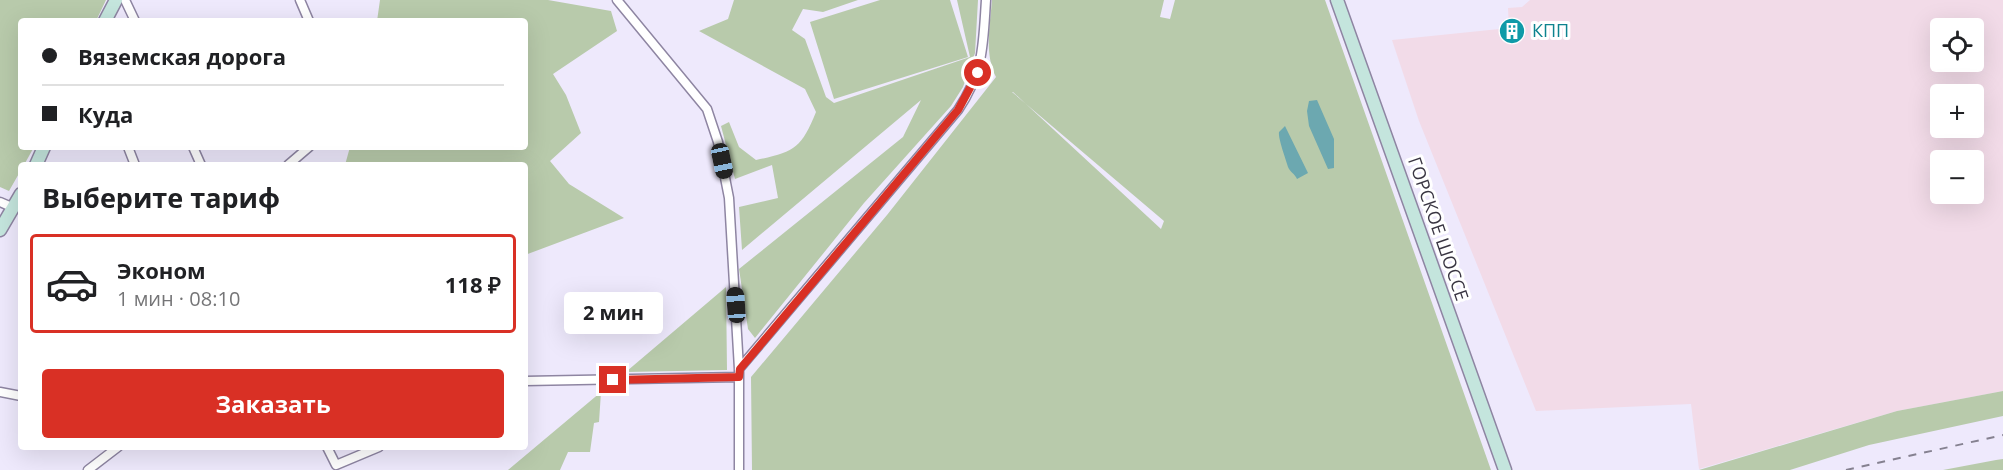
<!DOCTYPE html>
<html lang="ru">
<head>
<meta charset="utf-8">
<style>
	body { margin:0; font-family:"Open Sans",sans-serif; background:#f2f2f2; color:#202124; height:100vh; display:flex; flex-direction:column; font-size:22px; white-space:nowrap }
	* { box-sizing:border-box; margin:0 }
	p { font-size:20px; color:#757577 }
	.icon { flex:none; width:33px; height:33px; fill:none; stroke:currentColor; stroke-width:2; stroke-linecap:round; stroke-linejoin:round }
	.map { position:relative; flex:1; overflow:hidden }
	.panel { position:absolute; left:18px; top:162px; width:510px; height:288px; display:flex; flex-direction:column; background:#fff; border-radius:6px; box-shadow:0 6px 24px #0002 }
	.panel>* { flex:none }
	.top-card { position:absolute; left:18px; top:18px; width:510px; height:132px; border-radius:6px; box-shadow:0 6px 24px #0002; display:grid; align-content:center; height:132px; padding:0 24px; background:#fff }
	.tools { position:absolute; left:1930px; top:18px; display:grid; gap:12px }
	.tools a { display:grid; place-items:center; width:54px; height:54px; border-radius:6px; background:#fff; box-shadow:0 6px 24px #0002; font-size:30px }
	.end { position:absolute; width:27px; height:27px; margin:-14px; border:8px solid #d93025; background:#fff; box-shadow:0 0 0 3px #fff }
	.from { border-radius:50% }
	.bubble { position:absolute; height:42px; border-radius:6px; background:#fff; box-shadow:0 6px 24px #0002; font-size:20px; font-weight:700; line-height:42px; text-align:center }
	.car { position:absolute; width:18px; height:36px; margin:-18px -9px; border-radius:8px; box-shadow:0 0 4px 2px #0007; background:linear-gradient(#222 24%,#8ab4d8 0 40%,#222 0 76%,#8ab4d8 0 86%,#222 0) }
	.top-card b { display:flex; align-items:center; gap:21px; height:57px; font-size:22px }
	.top-card b+b { border-top:2px solid #e0e0e0 }
	.top-card i { width:15px; height:15px; background:#202124 }
	ul { padding:0; list-style:none }
	li { display:flex; align-items:center; gap:18px; height:99px; margin:0 12px 9px; padding:0 12px; border:3px solid transparent; border-radius:6px }
	li div { flex:1 }
	li b { display:block; font-size:22px }
	li em { font-style:normal; font-weight:700 }
	li.current { border-color:#d93025 }
	li>.icon { width:54px; height:54px; stroke-width:1.5 }
	h2 { padding:0 24px; font-size:27px; line-height:72px }
	.action { display:flex; gap:12px; margin-top:auto; padding:12px 24px }
	.action a { flex:1; height:69px; border-radius:6px; background:#d93025; color:#fff; font-size:24px; font-weight:700; line-height:69px; text-align:center }
	.map>svg:first-child { display:block }
	.commercial { fill:#f2dbe8; fill-rule:evenodd }
	.green { fill:#b8caab; fill-rule:evenodd }
	.water { fill:#6ca8b0 }
	.lines { fill:none; stroke-linecap:round; stroke-linejoin:round }
	.street-casing { stroke:#8e85a2; stroke-width:11 }
	.secondary-casing { stroke:#8e85a2; stroke-width:15 }
	.street { stroke:#fff; stroke-width:8 }
	.secondary { stroke:#c4e5dd; stroke-width:12 }
	.rail { stroke:#858190; stroke-width:2; stroke-dasharray:8 8; stroke-linecap:butt }
	.route { stroke:#d93025; stroke-width:8 }
	.labels { text-anchor:middle; stroke-width:6; stroke-linejoin:round; paint-order:stroke }
	.culture-label { font-size:18px; fill:#0d838f; stroke:#fff; text-anchor:start }
	.street-label { font-size:18px; fill:#393542; stroke:#fff }
</style>
</head>
<body>
<div class="map">
<svg width="2003" height="470" viewBox="0 0 2003 470">
	<rect width="100%" height="100%" fill="#eee9fc"/>
	<path class="commercial" d="M1530 0H2003V391L1897 411 1699 469 1691 404 1536 411 1419 121 1392 40 1509 28 1508 8 1522 7ZM1941 28H1974V62H1941ZM1941 94H1974V128H1941ZM1941 160H1974V194H1941Z"/>
	<path class="green" d="M0 0H106L96 21H21V147H34L24 165H21V170L9 191 0 187Z
		M380 0H548L611 11 617 31 553 74 566 95 581 133 550 161 569 184 624 218 525 255V165H345L350 147H525V21H377Z
		M734 0H858L823 12 803 9 792 30 805 39 826 97 834 103 970 57 957 0H978L975 53 963 87 951 106 864 203 755 338 748 329 739 269 903 137 921 100 742 250 739 207 778 198 772 165 735 179 721 126 729 122 739 147 756 160C794 152 801 149 816 112L805 89 699 31 728 19Z
		M880 0H950L968 57 834 99 810 22Z
		M992 0H1164L1160 17 1170 19 1175 0H1325L1491 470H752L751 377 887 215 996 77C984 53 990 26 992 0ZM1012 92 1164 221 1161 229 1013 92Z
		M726 287 727 370 627 372V371Z
		M2003 391V416L1869 445 1790 470H1699L1897 411Z
		M601 392 599 422 594 423 590 452H568L560 470H508Z
		M2003 459V470H1943L1996 460Z"/>
	<path class="water" d="M1317 100 1334 139V168L1328 169 1309 126 1307 111 1309 101Z
		M1285 126 1308 173 1297 179C1295 174 1290 172 1288 167 1286 159 1278 139 1279 132Z"/>
	<g class="lines">
		<g class="street-casing">
			<path id="street" d="M125 0 135 21
				M300 0 309 21
				M617 0 707 109 718 142 729 198 739 369V470
				M128 147 135 165
				M193 147 201 165
				M288 165 309 147
				M0 202 14 208
				M739 369 958 110C984 71 983 45 986 0
				M525 381 739 377
				M0 392 21 396
				M327 447 336 465 379 447
				M88 470 118 447"/>
		</g>
		<g class="secondary-casing">
			<path id="secondary" d="M1337 0 1505 470
				M105 21 116 0
				M36 165 44 147
				M0 230 21 194"/>
		</g>
		<use href="#street" class="street"/>
		<use href="#secondary" class="secondary"/>
		<path class="rail" d="M1846 470 2003 435"/>
	</g>
	<g class="lines">
		<path class="route" d="M613 380 739 377 740 369 958 110 978 73"/>
	</g>
	<defs>
		<g id="building-disc" transform="scale(1.35)"><circle r="9.5" fill="#0f9aa8" stroke="#fff"/><path d="M-4-6H4V6H1V3H-1V6H-4ZM-2.5-4.3h1.7v1.8h-1.7ZM.8-4.3h1.7v1.8H.8ZM-2.5-1h1.7V.8h-1.7ZM.8-1h1.7V.8H.8Z" fill="#fff"/></g>
	</defs>
	<g fill-rule="evenodd">
		<use href="#building-disc" x="1512" y="31"/>
	</g>
	<g class="labels">
		<g class="culture-label">
			<text x="1532" y="37">КПП</text>
		</g>
		<g class="street-label">
			<text transform="translate(1438 229) rotate(71)" y="6">ГОРСКОЕ ШОССЕ</text>
		</g>
	</g>
</svg>
<div class="tools">
<a><svg class="icon" aria-label="locate" viewBox="0 0 24 24"><circle cx="12" cy="12" r="6"/><path d="M12 2v4M12 18v4M2 12h4M18 12h4"/></svg></a>
<a>+</a>
<a>−</a>
</div>
<i class="end from" style="left:978px;top:73px"></i>
<i class="end" style="left:613px;top:380px"></i>
<div class="bubble" style="left:564px;top:292px;width:99px">2 мин</div>
<i class="car" style="left:722px;top:161px;rotate:168deg"></i>
<i class="car" style="left:736px;top:305px;rotate:356deg"></i>
<div class="top-card">
<b><i class="from"></i>Вяземская дорога</b>
<b><i></i>Куда</b>
</div>
<section class="panel">
<h2>Выберите тариф</h2>
<ul>
<li class="current"><svg class="icon" aria-label="car" viewBox="0 0 24 24"><path d="M5 17H2v-5l4-1 3-4h7l3 4 3 1v5h-3M9 17h6M6 11h13"/><circle cx="7" cy="17" r="2"/><circle cx="17" cy="17" r="2"/></svg><div><b>Эконом</b><p>1 мин · 08:10</p></div><em>118 ₽</em></li>
</ul>
<div class="action"><a>Заказать</a></div>
</section>
</div>
</body>
</html>
